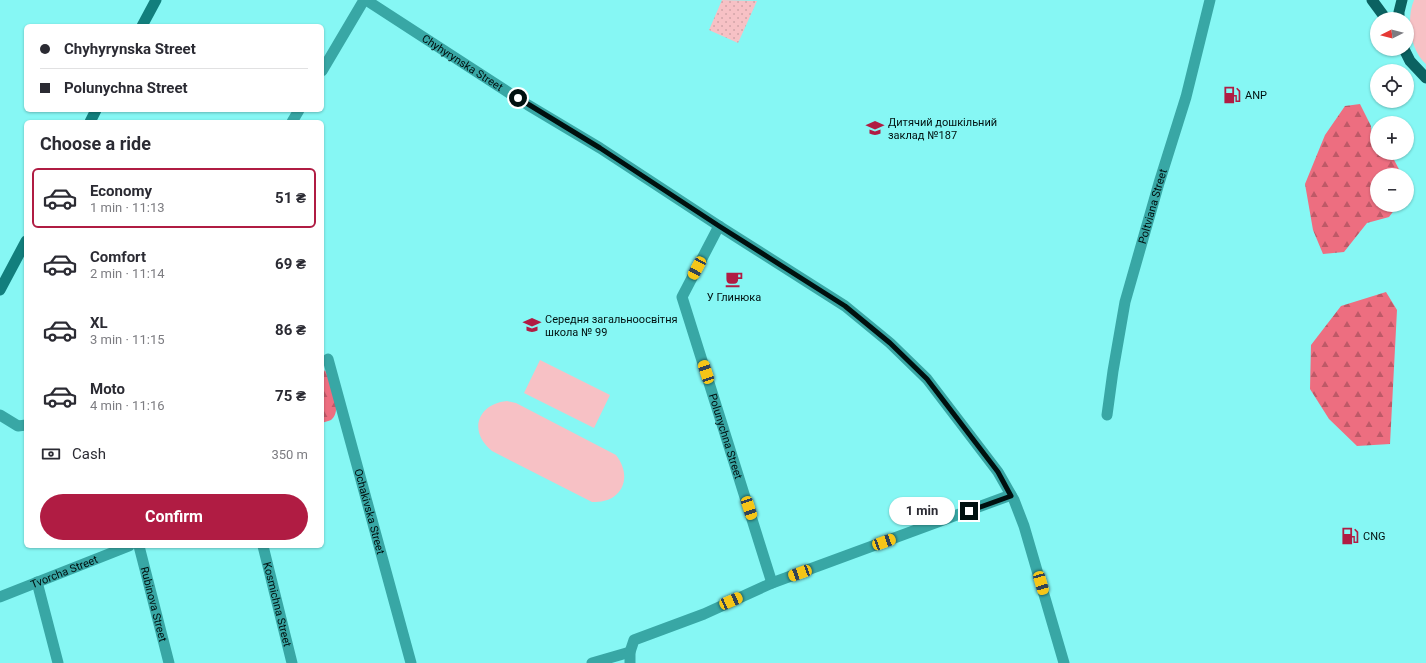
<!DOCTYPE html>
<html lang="en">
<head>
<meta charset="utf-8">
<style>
	body { margin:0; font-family:Roboto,sans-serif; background:#f2f2f3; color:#2b2b33; height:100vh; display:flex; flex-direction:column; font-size:15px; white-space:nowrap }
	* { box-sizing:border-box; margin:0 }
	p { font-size:13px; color:#7c7c81 }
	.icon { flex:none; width:22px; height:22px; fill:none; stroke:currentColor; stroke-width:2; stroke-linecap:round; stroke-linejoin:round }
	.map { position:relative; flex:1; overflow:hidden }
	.side { position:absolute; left:24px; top:120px; width:300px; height:428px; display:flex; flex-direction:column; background:#fff; border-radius:6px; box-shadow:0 1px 3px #0004 }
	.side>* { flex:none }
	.banner { position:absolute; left:24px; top:24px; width:300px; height:88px; border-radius:6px; box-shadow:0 1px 3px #0004; display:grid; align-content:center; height:88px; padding:0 16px; background:#fff }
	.needle { width:26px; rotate:264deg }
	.tools { position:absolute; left:1370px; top:12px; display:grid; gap:8px }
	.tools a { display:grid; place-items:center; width:44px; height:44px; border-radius:50%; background:#fff; box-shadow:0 1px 3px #0004; font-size:20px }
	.end { position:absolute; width:18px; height:18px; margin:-9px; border:5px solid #00100f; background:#fff; box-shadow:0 0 0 2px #fff }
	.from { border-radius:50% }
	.bubble { position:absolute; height:28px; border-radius:14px; background:#fff; box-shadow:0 1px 3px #0004; font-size:13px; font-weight:700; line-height:28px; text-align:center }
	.car { position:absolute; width:12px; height:24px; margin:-12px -6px; border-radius:5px; box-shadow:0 0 3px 1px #0007; background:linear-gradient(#f5c518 24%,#345 0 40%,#f5c518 0 76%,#345 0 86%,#f5c518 0) }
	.banner b { display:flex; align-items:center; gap:14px; height:38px; font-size:15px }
	.banner b+b { border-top:1px solid #e1e1e2 }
	.banner i { width:10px; height:10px; background:#2b2b33 }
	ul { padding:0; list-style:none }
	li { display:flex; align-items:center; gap:12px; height:60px; margin:0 8px 6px; padding:0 8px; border:2px solid transparent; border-radius:6px }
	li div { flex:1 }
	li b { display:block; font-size:15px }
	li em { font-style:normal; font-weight:700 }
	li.selected { border-color:#b01c43 }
	li>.icon { width:36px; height:36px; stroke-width:1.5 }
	h2 { padding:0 16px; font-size:18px; line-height:48px }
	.pay { display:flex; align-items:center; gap:10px; height:44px; padding:0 16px; font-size:15px }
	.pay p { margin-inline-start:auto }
	.button { display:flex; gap:8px; margin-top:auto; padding:8px 16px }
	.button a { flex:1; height:46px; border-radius:24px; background:#b01c43; color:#fff; font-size:16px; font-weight:700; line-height:46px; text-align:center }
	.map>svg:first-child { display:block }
	.grass { fill:#f7c1c5 }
	.forest { fill:url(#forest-firs) }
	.park { fill:url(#park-dots) }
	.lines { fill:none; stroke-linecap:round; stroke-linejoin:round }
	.minor { stroke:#38a7a5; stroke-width:11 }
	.secondary { stroke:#127f7d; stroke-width:11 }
	.primary { stroke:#0b6261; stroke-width:11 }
	.route { stroke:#00100f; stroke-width:5 }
	.labels { text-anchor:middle; stroke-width:3.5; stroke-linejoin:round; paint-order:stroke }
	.street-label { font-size:11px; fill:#00100f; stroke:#86f7f4 }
	.poi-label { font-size:11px; fill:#00100f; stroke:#86f7f4; text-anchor:start }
</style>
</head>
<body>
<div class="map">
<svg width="1426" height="663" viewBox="0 0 1426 663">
	<defs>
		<pattern id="forest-firs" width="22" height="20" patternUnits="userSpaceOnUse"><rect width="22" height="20" fill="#ed6e80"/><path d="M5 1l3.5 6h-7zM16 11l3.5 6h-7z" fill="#be5967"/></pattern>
		<pattern id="park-dots" width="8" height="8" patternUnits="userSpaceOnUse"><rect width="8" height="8" fill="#f7c1c5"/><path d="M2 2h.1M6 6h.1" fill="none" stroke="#d2a5a8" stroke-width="1.8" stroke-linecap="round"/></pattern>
	</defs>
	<rect width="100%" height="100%" fill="#86f7f4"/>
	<path class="grass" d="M1414 0H1426V64C1410 50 1406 19 1414 0Z
		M540 360 610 395 594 428 524 393Z
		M507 401 516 403 616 455C634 478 621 504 592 502L492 451C468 432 477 404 507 401Z"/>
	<path class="forest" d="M1360 104 1371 126 1373 149 1377 150V153H1384L1392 156 1402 175H1377V205H1398L1389 217 1367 223 1344 252 1323 254 1313 230 1305 184 1325 135 1345 106Z
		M1386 292 1397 310 1390 444 1357 446 1329 419 1310 389 1311 345 1341 306Z
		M325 370 327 374C331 385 343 411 331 420 329 421 324 422 322 423V374Z"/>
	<path class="park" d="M722 0 757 1 738 43 709 30Z"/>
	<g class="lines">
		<g class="minor">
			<path id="s1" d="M366 0 528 105 600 148 719 226 845 306 890 343 927 379 998 472 1014 500 1024 526 1064 663"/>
			<path d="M322 71 364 0"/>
			<path d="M292 122 299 110"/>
			<path id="s2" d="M719 226 682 297 772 583"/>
			<path id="s3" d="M328 359 411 663"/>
			<path d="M0 415 18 426 26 425"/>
			<path id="s4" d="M1107 415 1113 371 1125 302 1159 183 1186 97 1210 0"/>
			<path id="s5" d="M139 546 169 663"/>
			<path id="s6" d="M263 546 292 663"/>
			<path d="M37 582 58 663"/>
			<path id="s7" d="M0 597 129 546"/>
			<path d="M592 663 630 652"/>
			<path d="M630 663V652L634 640 704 614 772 583 1011 495"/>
		</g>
		<path class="secondary" d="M142 26 156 0
			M90 122 96 110
			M0 290 26 241"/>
		<path class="primary" d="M1372 0 1386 19
			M1399 19V12L1402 0
			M1404 49 1410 61 1426 78"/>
	</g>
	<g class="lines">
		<path class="route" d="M518 98 600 148 719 226 845 306 890 343 927 379 998 472 1011 496 969 511"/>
	</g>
	<defs>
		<g id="fuel-bare" transform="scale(1.38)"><path d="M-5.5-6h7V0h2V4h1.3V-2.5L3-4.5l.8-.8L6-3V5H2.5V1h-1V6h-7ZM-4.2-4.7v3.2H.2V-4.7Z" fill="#b01c43" stroke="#86f7f4" stroke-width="2.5" paint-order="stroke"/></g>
		<g id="school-bare" transform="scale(1.38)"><path d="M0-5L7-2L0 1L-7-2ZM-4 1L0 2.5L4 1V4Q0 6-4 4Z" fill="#b01c43" stroke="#86f7f4" stroke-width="2.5" paint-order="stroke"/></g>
		<g id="cafe-bare" transform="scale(1.38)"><path d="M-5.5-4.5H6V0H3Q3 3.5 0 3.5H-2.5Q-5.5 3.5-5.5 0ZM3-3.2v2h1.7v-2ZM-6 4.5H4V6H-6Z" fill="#b01c43" stroke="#86f7f4" stroke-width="2.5" paint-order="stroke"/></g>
	</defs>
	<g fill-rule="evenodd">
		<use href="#fuel-bare" x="1232" y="95"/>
		<use href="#school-bare" x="875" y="128"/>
		<use href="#cafe-bare" x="734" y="279"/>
		<use href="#school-bare" x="532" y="325"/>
		<use href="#fuel-bare" x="1350" y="536"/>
	</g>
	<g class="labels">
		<g class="street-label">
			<text dy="4" stroke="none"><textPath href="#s1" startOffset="115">Chyhyrynska Street</textPath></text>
			<text dy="4" stroke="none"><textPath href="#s4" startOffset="214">Poltviana Street</textPath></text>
			<text dy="4" stroke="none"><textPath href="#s2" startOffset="226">Polunychna Street</textPath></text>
			<text dy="4" stroke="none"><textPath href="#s3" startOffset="158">Ochakivska Street</textPath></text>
			<text dy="4" stroke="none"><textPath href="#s7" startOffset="69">Tvorcha Street</textPath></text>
			<text dy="4" stroke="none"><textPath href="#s5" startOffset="60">Rubinova Street</textPath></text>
			<text dy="4" stroke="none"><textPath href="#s6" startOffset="60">Kosmichna Street</textPath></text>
		</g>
		<g class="poi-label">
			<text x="1245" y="99">ANP</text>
			<text x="888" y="126">Дитячий дошкільний<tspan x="888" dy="13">заклад №187</tspan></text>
			<text x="734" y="301" text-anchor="middle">У Глинюка</text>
			<text x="545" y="323">Середня загальноосвітня<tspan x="545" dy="13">школа № 99</tspan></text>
			<text x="1363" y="540">CNG</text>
		</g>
	</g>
</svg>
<div class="tools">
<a><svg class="needle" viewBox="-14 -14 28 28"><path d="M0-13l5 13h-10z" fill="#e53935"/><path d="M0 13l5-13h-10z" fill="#7c7c81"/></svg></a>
<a><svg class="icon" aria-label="locate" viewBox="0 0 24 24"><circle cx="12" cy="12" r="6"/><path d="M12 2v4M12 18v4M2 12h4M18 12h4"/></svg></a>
<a>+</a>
<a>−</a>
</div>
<i class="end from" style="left:518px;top:98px"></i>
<i class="end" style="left:969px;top:511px"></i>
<div class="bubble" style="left:889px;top:497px;width:66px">1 min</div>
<i class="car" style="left:697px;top:268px;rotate:208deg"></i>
<i class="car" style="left:706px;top:372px;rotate:342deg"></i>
<i class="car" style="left:749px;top:508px;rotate:162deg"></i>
<i class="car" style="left:884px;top:542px;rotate:70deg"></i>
<i class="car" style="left:800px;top:573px;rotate:250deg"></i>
<i class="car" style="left:1041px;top:583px;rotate:164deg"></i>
<i class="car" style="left:731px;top:601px;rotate:66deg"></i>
<div class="banner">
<b><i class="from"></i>Chyhyrynska Street</b>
<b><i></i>Polunychna Street</b>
</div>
<section class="side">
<h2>Choose a ride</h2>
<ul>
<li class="selected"><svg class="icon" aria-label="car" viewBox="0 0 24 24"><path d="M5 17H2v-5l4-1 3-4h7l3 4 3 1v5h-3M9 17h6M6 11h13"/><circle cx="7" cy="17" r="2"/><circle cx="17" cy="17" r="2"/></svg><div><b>Economy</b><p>1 min · 11:13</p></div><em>51 ₴</em></li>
<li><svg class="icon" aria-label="car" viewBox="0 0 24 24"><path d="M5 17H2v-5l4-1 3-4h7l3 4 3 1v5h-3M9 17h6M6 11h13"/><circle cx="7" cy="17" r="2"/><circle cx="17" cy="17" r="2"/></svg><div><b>Comfort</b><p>2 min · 11:14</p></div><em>69 ₴</em></li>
<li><svg class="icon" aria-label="car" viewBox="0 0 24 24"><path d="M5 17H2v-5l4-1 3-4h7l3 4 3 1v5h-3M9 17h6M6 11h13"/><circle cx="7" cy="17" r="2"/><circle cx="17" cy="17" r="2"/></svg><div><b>XL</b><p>3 min · 11:15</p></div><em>86 ₴</em></li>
<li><svg class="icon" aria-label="car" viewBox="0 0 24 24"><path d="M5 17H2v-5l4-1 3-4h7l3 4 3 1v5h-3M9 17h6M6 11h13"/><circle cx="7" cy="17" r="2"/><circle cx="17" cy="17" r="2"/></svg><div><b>Moto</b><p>4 min · 11:16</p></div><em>75 ₴</em></li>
</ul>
<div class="pay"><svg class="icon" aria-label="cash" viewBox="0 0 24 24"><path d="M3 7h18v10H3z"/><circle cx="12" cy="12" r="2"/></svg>Cash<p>350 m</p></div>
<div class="button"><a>Confirm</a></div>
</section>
</div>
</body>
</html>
